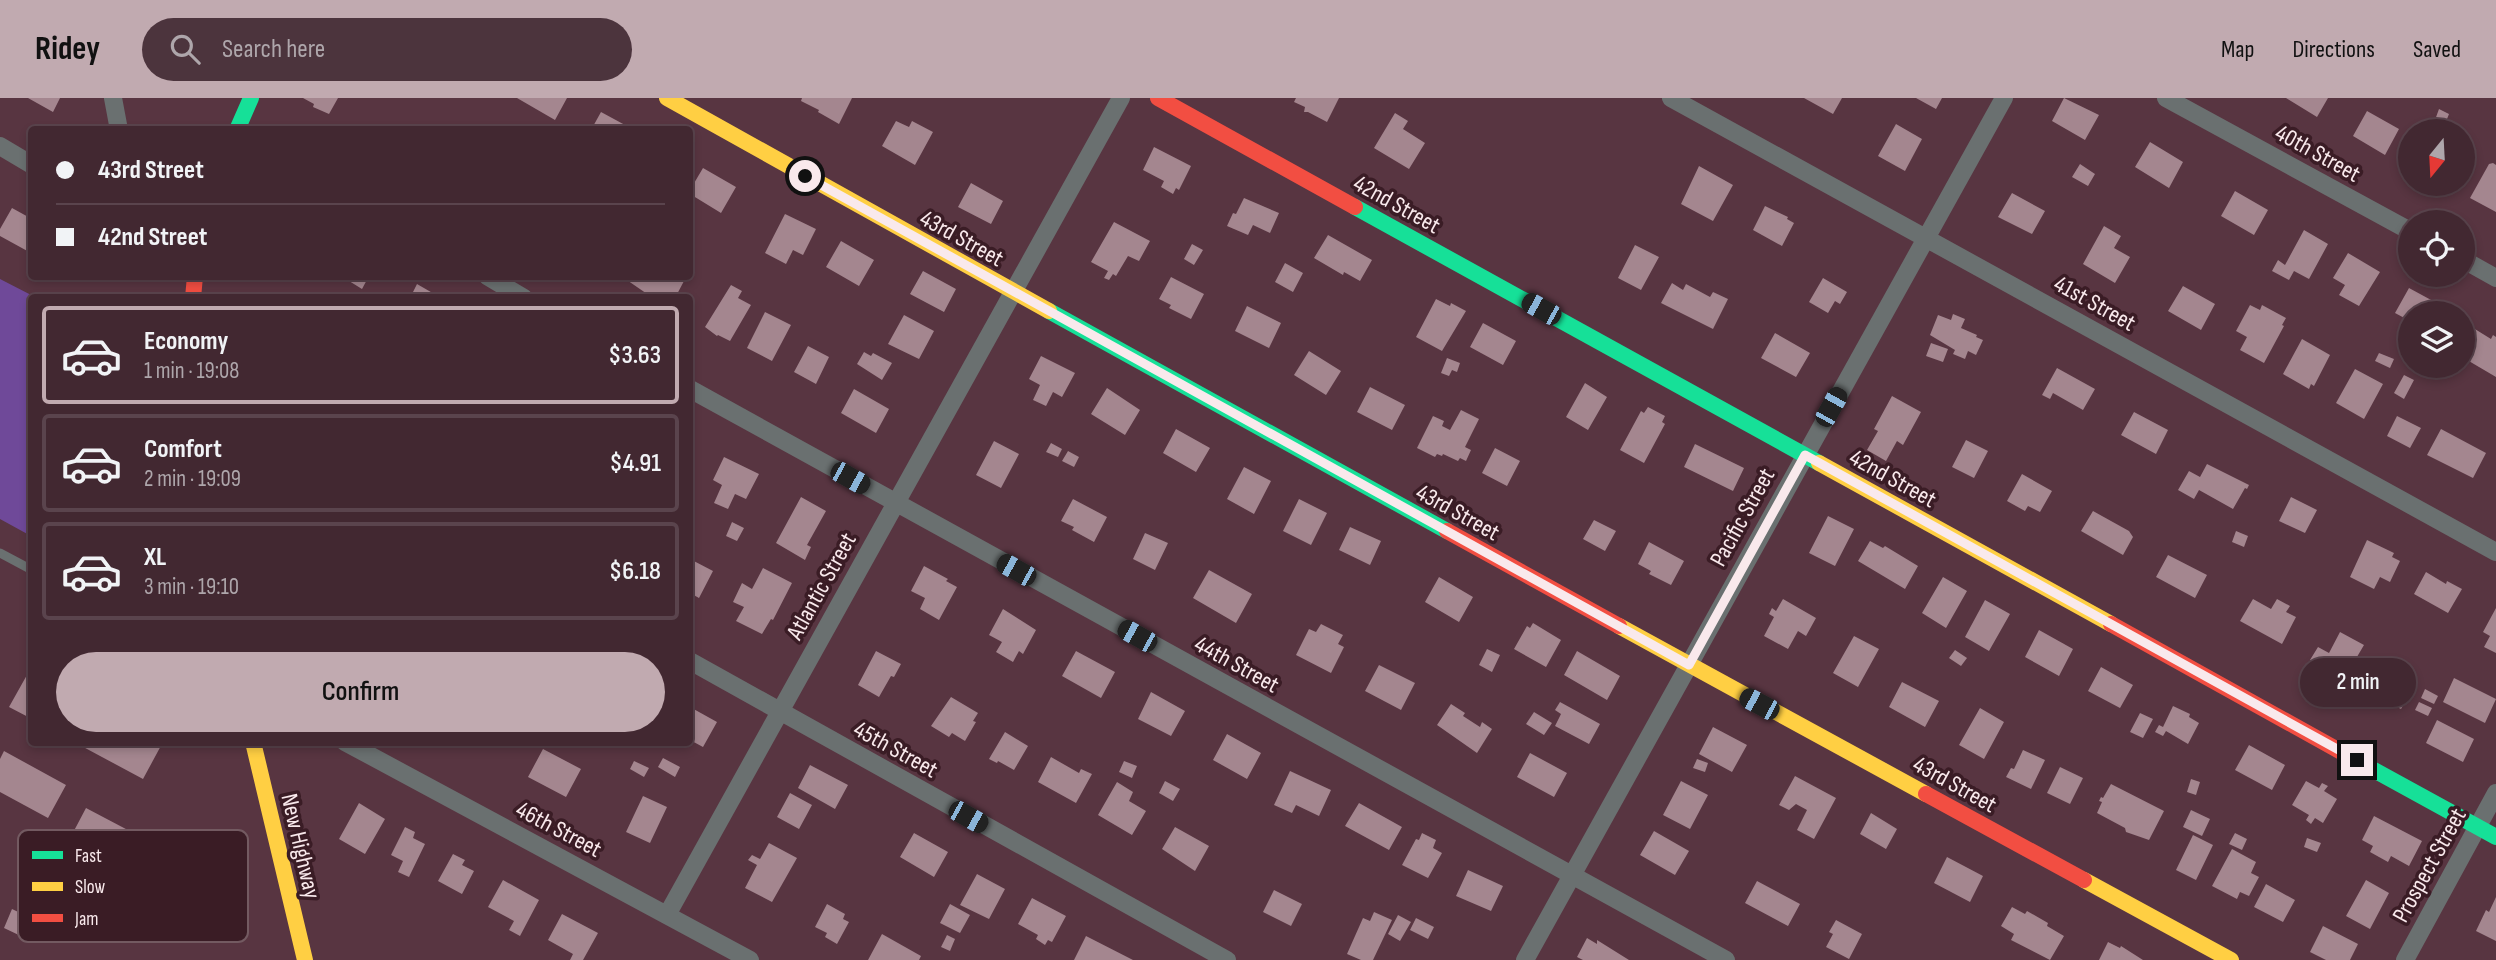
<!DOCTYPE html>
<html lang="en">
<head>
<meta charset="utf-8">
<style>
	body { margin:0; font-family:"Sofia Sans Condensed",sans-serif; background:#4c343d; color:#f1f3f6; height:100vh; display:flex; flex-direction:column; font-size:26px; white-space:nowrap }
	* { box-sizing:border-box; margin:0 }
	p { font-size:23px; color:#aea6ab }
	.icon { flex:none; width:38px; height:38px; fill:none; stroke:currentColor; stroke-width:2; stroke-linecap:round; stroke-linejoin:round }
	.map { position:relative; flex:1; overflow:hidden }
	.sheet { position:absolute; left:28px; top:196px; width:665px; height:452px; display:flex; flex-direction:column; background:#422831; border-radius:7px; box-shadow:0 4px 10px #0003,0 0 0 2px #5a444d }
	.sheet>* { flex:none }
	.banner { position:absolute; left:28px; top:28px; width:665px; height:154px; border-radius:7px; box-shadow:0 4px 10px #0003,0 0 0 2px #5a444d; display:grid; align-content:center; height:154px; padding:0 28px; background:#422831 }
	.needle { width:46px; rotate:198deg }
	.controls { position:absolute; left:2398px; top:21px; display:grid; gap:14px }
	.controls a { display:grid; place-items:center; width:77px; height:77px; border-radius:50%; background:#422831; box-shadow:0 4px 10px #0003,0 0 0 2px #5a444d; font-size:35px }
	.end { position:absolute; width:32px; height:32px; margin:-16px; border:9px solid #f9e9ec; background:#111; box-shadow:0 0 0 4px #111 }
	.from { border-radius:50% }
	.bubble { position:absolute; height:49px; border-radius:24px; background:#422831; box-shadow:0 4px 10px #0003,0 0 0 2px #5a444d; font-size:23px; font-weight:600; line-height:49px; text-align:center }
	.car { position:absolute; width:21px; height:42px; margin:-21px -10px; border-radius:9px; box-shadow:0 0 5px 2px #0007; background:linear-gradient(#222 24%,#8ab4d8 0 40%,#222 0 76%,#8ab4d8 0 86%,#222 0) }
	.banner b { display:flex; align-items:center; gap:24px; height:66px; font-size:26px }
	.banner b+b { border-top:2px solid #5a444d }
	.banner i { width:18px; height:18px; background:#f1f3f6 }
	ul { padding:12px 0 0; list-style:none }
	li { display:flex; align-items:center; gap:21px; height:98px; margin:0 14px 10px; padding:0 14px; border:4px solid #5a444d; border-radius:7px }
	li div { flex:1 }
	li b { display:block; font-size:26px }
	li em { font-style:normal; font-weight:600 }
	li.current { border-color:#c1aab0 }
	li>.icon { width:63px; height:63px; stroke-width:1.5 }
	.cta { display:flex; gap:14px; margin-top:auto; padding:14px 28px }
	.cta a { flex:1; height:80px; border-radius:42px; background:#c1aab0; color:#111; font-size:28px; font-weight:600; line-height:80px; text-align:center }
	header { display:flex; align-items:center; gap:42px; box-sizing:border-box; height:98px; padding:0 35px; background:#c1aab0; color:#111 }
	header strong { font-size:33px }
	nav { display:flex; gap:38px; margin-inline-start:auto; font-size:24px }
	.search { width:490px; height:63px; background:#4c343d; display:flex; align-items:center; gap:18px; box-sizing:border-box; padding:0 24px; border-radius:38px; color:#aea6ab; font-size:26px }
	.map>svg:first-child { display:block }
	.water { fill:#6f4999 }
	.building { fill:#a4868f }
	.lines { fill:none; stroke-linecap:round; stroke-linejoin:round }
	.lane { stroke:#6a7070; stroke-width:9 }
	.street { stroke:#6a7070; stroke-width:18 }
	.fast { stroke:#16e098; stroke-width:16 }
	.slow { stroke:#ffcf43; stroke-width:16 }
	.jam { stroke:#f24e42; stroke-width:16 }
	.route { stroke:#f9e9ec; stroke-width:9 }
	.labels { text-anchor:middle; stroke-width:7; stroke-linejoin:round; paint-order:stroke }
	.street-label { font-size:24px; fill:#f9e9ec; stroke:#3a1c25 }
	.key { fill:#3a1c25; stroke:#735a61; stroke-width:2 }
	.key-label { font-size:19px; fill:#f9e9ec }
</style>
</head>
<body>
<header>
<strong>Ridey</strong>
<div class="search"><svg class="icon" aria-label="search" viewBox="0 0 24 24"><circle cx="10" cy="10" r="6"/><path d="M15 15l6 6"/></svg>Search here</div>
<nav><a>Map</a><a>Directions</a><a>Saved</a></nav>
</header>
<div class="map">
<svg width="2496" height="862" viewBox="0 0 2496 862">
	<rect width="100%" height="100%" fill="#583541"/>
	<path class="water" d="M0 181 35 199 32 200 31 438 0 421Z"/>
	<path class="building" d="M28 0H60L53 14Z
		M303 0H338L329 16 313 9 314 6Z
		M517 0H567L555 22Z
		M802 0H852L839 26 818 14 819 12 801 3Z
		M1296 0H1339L1327 24 1308 14H1304L1305 9 1294 4Z
		M1804 0H1842L1833 16Z
		M1916 0H1942L1936 11Z
		M2064 0 2099 17 2085 42 2052 23Z
		M2286 0H2328L2317 19Z
		M2439 11 2449 16 2445 26 2435 22Z
		M2367 13 2399 31 2385 57 2353 38Z
		M601 14 625 27 623 32H591Z
		M1395 15 1408 23 1403 31 1425 45 1409 71 1374 50Z
		M896 23 909 29 912 23 933 34 915 67 882 48Z
		M1896 26 1922 41 1905 73 1878 58Z
		M2150 44 2183 64 2169 90 2135 69Z
		M1154 49 1191 68 1179 92 1176 90 1173 96 1161 89 1164 83 1143 72Z
		M2493 65 2496 67V114L2470 100 2489 66Z
		M2080 66 2095 76 2088 88 2072 79Z
		M1699 68 1733 87 1713 123 1681 106Z
		M703 70 736 89 721 115 690 96V92Z
		M971 85 1003 103 991 126 958 109Z
		M2235 93 2268 112 2254 137 2221 118Z
		M2012 95 2045 113 2032 136 1998 119Z
		M1244 100 1279 115 1270 135 1253 127 1248 137 1227 128 1233 115 1236 116Z
		M1765 108 1788 119 1787 121 1794 125 1782 148 1753 132Z
		M12 110 32 121 31 155 0 138V131Z
		M785 116 816 131 803 157 793 152 786 166 765 155Z
		M1114 124 1150 143 1139 163 1128 158 1116 178 1113 176 1109 182 1104 180 1108 173 1091 164Z
		M2104 128 2121 138 2114 150 2130 159 2115 185 2083 166Z
		M2304 132 2328 146 2309 181 2294 173 2289 182 2272 173 2278 162 2285 167Z
		M1328 137 1372 162 1360 183 1344 174 1343 177 1314 160Z
		M841 143 874 162 859 188 826 169Z
		M1192 146 1203 152 1194 167 1184 161Z
		M1635 147 1659 159 1641 192 1618 180Z
		M2348 155 2380 174 2359 208 2339 197 2345 187 2333 180Z
		M1285 165 1303 175 1293 194 1275 184Z
		M923 173 956 191 944 214 910 196Z
		M341 178H369L362 191Z
		M621 178H676L684 183 675 200H653Z
		M1171 179 1204 196 1191 221 1169 210 1171 207 1159 201Z
		M1823 180 1847 194 1840 206 1835 203 1828 215 1809 204Z
		M1672 185 1683 192 1686 186 1710 199 1713 194 1728 201 1713 231 1661 205Z
		M417 186 436 197V200H410Z
		M731 187 742 193 738 200 751 207 730 243 718 237 717 238 705 229Z
		M2183 188 2215 206 2201 232 2168 213Z
		M2409 190 2444 209 2442 213 2445 215H2410V223L2395 215Z
		M1436 201 1450 208 1451 205 1466 213 1442 253 1416 239Z
		M2250 207 2260 212 2262 207 2286 220 2282 227 2284 228 2264 265 2240 252 2247 239 2236 233Z
		M1247 208 1281 225 1269 250 1235 233Z
		M765 214 791 227 772 263 747 250Z
		M1953 216 1965 221 1961 230 1977 237 1976 239 1983 242 1976 257 1968 253 1965 261 1953 256 1955 252 1930 237 1938 217 1951 222Z
		M904 217 934 233 919 261 888 246Z
		M1483 225 1516 243 1503 267 1470 249Z
		M2470 228 2491 241 2493 237 2496 239V279L2462 259V242Z
		M1775 235 1810 255 1796 279 1761 260Z
		M2302 241 2330 257 2314 288 2311 286 2309 291 2283 276Z
		M1931 245 1948 251 1943 264 1926 258Z
		M808 248 829 259 816 286 794 274Z
		M1309 253 1341 273 1326 297 1294 277Z
		M864 254 871 258 873 255 892 265 882 282 857 266Z
		M2379 255 2394 261 2390 270 2375 263Z
		M1041 258 1075 275 1062 299 1053 294 1046 308 1033 302 1040 287 1029 281Z
		M1447 260 1460 265 1457 274 1452 272 1449 278 1441 275Z
		M2057 270 2095 291 2083 312 2053 295 2050 301 2042 297Z
		M2355 271 2383 286 2364 321 2336 305Z
		M2404 277 2414 282 2404 301 2394 295Z
		M1585 285 1607 299 1588 332 1566 319Z
		M1370 289 1405 307 1392 332 1357 314Z
		M1107 290 1140 312 1125 337 1091 316Z
		M854 291 889 311 876 335 841 315Z
		M1892 298 1921 314 1903 347 1897 343 1886 363 1867 352 1878 333 1874 331Z
		M1648 309 1665 318 1662 324 1665 326 1644 365 1620 352 1641 313 1644 315Z
		M1461 312 1479 321 1465 349 1471 352 1466 363 1460 360 1458 363 1443 356 1442 358 1437 356 1435 359 1417 350 1433 318 1444 323 1442 328 1450 332Z
		M2134 314 2168 332 2156 356 2121 337Z
		M2397 318 2421 330 2410 350 2387 338Z
		M1176 331 1210 350 1196 374 1163 355Z
		M2441 331 2486 355 2473 380 2427 357Z
		M1966 342 1988 353 1974 380 1952 369Z
		M994 343 1019 356 1001 390 976 377Z
		M1051 345 1062 351 1058 359 1046 354Z
		M1695 346 1744 370 1733 393 1684 369Z
		M1495 350 1520 363 1507 388 1482 375Z
		M1068 353 1079 359 1074 369 1062 363Z
		M724 359 759 376 746 401 735 396 728 411 714 405 722 387 713 382Z
		M2207 366 2249 387 2247 391 2245 390 2233 411 2199 392 2194 401 2178 392 2189 373 2200 379Z
		M1244 369 1271 383 1254 416 1227 401Z
		M2022 376 2052 393 2040 414 2028 408 2025 413 2007 403Z
		M801 399 826 413 807 447 811 449 805 462 776 445Z
		M2291 399 2317 412 2305 435 2279 423Z
		M1073 401 1107 419 1094 444 1072 432 1074 429 1061 423Z
		M1299 401 1327 415 1311 447 1283 433Z
		M2093 413 2129 433 2133 439 2123 457 2081 433Z
		M1828 418 1854 431 1835 468 1809 455Z
		M1594 422 1616 433 1605 453 1583 441Z
		M732 424 744 430 737 443 726 438Z
		M1350 429 1381 443 1370 467 1339 452Z
		M2236 433 2248 438 2244 449 2232 444Z
		M1145 435 1168 445 1155 472 1133 461Z
		M2367 442 2394 455 2392 459 2400 463 2390 484 2380 479 2374 491 2350 479Z
		M1870 443 1883 450 1885 448 1918 468 1905 491 1858 463Z
		M1649 444 1684 463 1671 487 1649 476 1651 473 1638 466Z
		M2168 457 2207 477 2195 500 2156 479Z
		M690 461 713 473 699 500 690 495Z
		M924 468 948 481 946 483 957 489 939 522 920 511 925 500 911 493Z
		M763 470 792 485 773 522 771 521 762 536 736 523 744 509 733 504 742 485 752 491Z
		M1209 472 1252 496 1236 525 1193 500Z
		M2426 474 2446 486 2447 483 2462 491 2448 515 2414 496Z
		M1439 479 1473 499 1459 524 1425 504Z
		M1943 479 1967 493 1946 530 1922 515Z
		M1783 501 1816 520 1806 538 1798 533 1788 551 1764 538 1774 519 1769 516 1772 510 1776 513Z
		M2253 501 2271 511 2277 501 2290 508 2286 514 2296 519 2282 546 2240 523Z
		M1985 502 2010 516 1989 553 1965 539Z
		M2496 510V555L2484 549 2490 538 2483 534Z
		M1003 511 1036 532 1023 556 1019 553 1013 564 996 554 1002 544 989 537Z
		M1533 525 1561 542 1546 569 1514 551 1527 528 1530 530Z
		M1321 526 1343 537 1338 546 1344 549 1331 575 1296 557 1309 531 1316 534Z
		M2039 532 2073 551 2059 578 2025 559Z
		M2340 534 2364 547 2344 581 2310 562 2318 549 2329 555Z
		M1854 538 1879 551 1858 589 1833 575Z
		M1487 551 1500 557 1492 574 1479 567Z
		M1955 552 1967 560 1961 568 1949 560Z
		M876 553 901 566 894 579 891 578 879 599 858 587Z
		M1076 553 1115 574 1101 600 1062 578Z
		M1577 553 1620 578 1607 602 1564 577Z
		M2376 563 2387 569 2385 573 2414 588 2401 611 2361 591Z
		M1379 567 1415 585 1401 612 1365 593Z
		M32 568V621L9 609Z
		M2101 569 2133 587 2120 610 2088 593Z
		M2454 580 2496 601 2485 625 2443 604Z
		M1902 584 1939 603 1925 629 1889 609Z
		M2425 591 2438 598 2434 606 2421 600Z
		M1151 594 1185 613 1171 638 1138 621Z
		M951 599 978 615 973 623 976 624 965 643 952 635 949 639 931 628Z
		M1560 604 1600 626 1589 646 1555 628 1561 616 1555 612Z
		M2419 604 2432 610 2428 618 2415 612Z
		M1451 606 1465 615 1463 618 1480 629 1482 624 1492 631 1477 655 1437 627Z
		M2173 608 2190 616 2189 619 2199 625 2188 646 2166 633 2163 638 2155 634 2159 627 2163 629Z
		M690 609 717 624 703 649 690 642Z
		M1980 610 2004 624 1984 661 1959 647Z
		M1534 614 1552 625 1544 637 1526 626Z
		M2140 615 2153 621 2143 640 2130 634Z
		M2437 622 2474 641 2463 664 2426 645Z
		M1713 629 1747 647 1732 674 1699 656Z
		M1005 634 1028 648 1014 672 998 663 997 665 989 661Z
		M1227 636 1261 655 1247 681 1213 662Z
		M74 644H163L143 681Z
		M2249 647 2285 667 2272 692 2235 672Z
		M543 651 581 671 566 699 528 679Z
		M2023 652 2045 662 2031 691 2006 679 2011 670 2014 671Z
		M4 653 66 687 48 720 0 694V661Z
		M1530 655 1567 675 1554 699 1517 679Z
		M1051 659 1079 675 1081 671 1092 676 1076 705 1038 684Z
		M663 660 680 669 675 679 658 669Z
		M1697 661 1708 665 1705 674 1693 670Z
		M634 663 649 670 644 679 630 671Z
		M1124 663 1137 668 1132 680 1119 674Z
		M810 667 848 687 835 711 798 690Z
		M2060 669 2083 680 2070 706 2047 695Z
		M1290 673 1331 692 1319 718 1296 707 1292 715 1274 707Z
		M1795 678 1836 700 1814 741 1797 732 1807 712 1796 706 1789 712 1779 707Z
		M2191 681 2200 684 2196 697 2187 694Z
		M1165 683 1180 691 1173 703 1159 695Z
		M1681 683 1708 697 1690 731 1663 717Z
		M2306 683 2319 690 2322 685 2328 688 2324 693 2337 701 2323 725 2315 720 2311 726 2306 722 2309 717 2292 707Z
		M1117 684 1133 694 1129 703 1146 713 1132 737 1098 717Z
		M2111 686 2164 713 2149 742 2126 734 2125 730 2097 715 2102 704 2099 703 2101 699 2103 700Z
		M790 695 812 707 799 731 777 719Z
		M643 698 667 709 650 745 626 734Z
		M359 705 385 721 365 756 339 741Z
		M1359 705 1402 729 1389 752 1345 728Z
		M86 710 217 779 188 834 57 765Z
		M2191 712 2210 721 2202 738 2183 729Z
		M1871 715 1897 731 1886 751 1860 736Z
		M2374 718 2422 743 2409 768 2391 758 2388 764 2370 754 2373 748 2362 742Z
		M405 729 415 734 413 740 425 746 409 779 398 774 403 763 391 757Z
		M1175 729 1209 748 1195 773 1162 751Z
		M1654 733 1689 753 1675 777 1640 757Z
		M914 735 948 754 934 779 900 759Z
		M1422 735 1436 742 1433 750 1442 755 1428 780 1402 767 1416 741 1419 742Z
		M2235 735 2247 741 2242 752 2229 746Z
		M2193 737 2213 747 2196 782 2176 772Z
		M2307 740 2321 745 2317 754 2304 749Z
		M769 745 797 760 772 804 745 790 757 767 748 762 752 757 760 761Z
		M2232 751 2256 764 2251 775 2259 779 2249 798 2240 794 2237 801 2212 788Z
		M453 756 465 762 462 767 474 773 462 796 438 783Z
		M1947 759 1983 778 1970 804 1934 785Z
		M1468 772 1503 788 1491 813 1456 798Z
		M977 776 1005 791 989 821 960 807Z
		M503 782 539 802 520 838 509 832 514 823 488 809Z
		M2366 782 2389 795 2370 831 2346 818Z
		M1757 783 1800 806 1788 828 1745 805Z
		M2266 786 2295 802 2283 824 2254 809Z
		M1274 792 1302 806 1291 828 1263 814Z
		M2496 799V843L2476 833 2486 812 2489 814Z
		M1032 800 1066 818 1052 844 1048 842 1045 847 1036 841 1038 837 1018 826Z
		M827 806 845 816 843 821 849 824 837 846 825 839 827 835 815 829Z
		M950 806 970 817 960 835 940 825Z
		M2012 809 2025 816 2027 813 2048 825 2047 828 2064 838 2050 862 2011 842 2014 836 2001 828Z
		M12 811 35 822 33 826 29 824 23 839 4 830Z
		M1374 814 1392 822 1373 862H1361L1347 856 1363 820 1370 823Z
		M562 816 598 835 583 862H570L573 856 548 842Z
		M1398 817 1411 824 1400 843 1388 836Z
		M1416 820 1434 829 1428 841 1410 832Z
		M1836 822 1862 836 1849 861 1826 849 1833 836 1829 834Z
		M2323 828 2358 846 2350 862H2326L2310 854Z
		M882 836 921 858 919 862H868Z
		M947 837 955 841 950 853 941 849Z
		M1086 838 1133 862H1074Z
		M1587 840 1597 846V842L1629 862H1583L1577 859Z
		M2108 844 2120 850 2121 848 2143 862H2099Z"/>
	<g class="lines">
		<path class="lane" d="M0 455 32 472"/>
		<path class="street" d="M113 0 119 32
			M1671 0 2496 454
			M2166 0 2410 133
			M0 48 32 67
			M2462 161 2496 180
			M487 178 524 200
			M690 291 1726 862
			M690 563 1227 862
			M345 644 750 862
			M667 817 1121 0
			M1525 862 2004 0
			M2405 862 2496 695"/>
		<path class="fast" d="M237 32 251 0
			M1355 109 1819 365
			M1049 213 1447 433
			M2363 666 2496 739"/>
		<path class="slow" d="M667 0 1049 213
			M1819 365 2111 526
			M1619 528 1926 696
			M253 644 305 862
			M2084 782 2231 862"/>
		<path class="jam" d="M1158 0 1355 109
			M193 200 195 178
			M1447 433 1619 528
			M2111 526 2363 666
			M1926 696 2084 782"/>
	</g>
	<g class="lines">
		<path class="route" d="M805 78 1689 567 1805 357 2357 662"/>
	</g>
	<g class="labels">
		<g class="street-label">
			<text transform="translate(2318 55) rotate(29)" y="8">40th Street</text>
			<text transform="translate(1397 106) rotate(29)" y="8">42nd Street</text>
			<text transform="translate(962 140) rotate(29)" y="8">43rd Street</text>
			<text transform="translate(2095 205) rotate(29)" y="8">41st Street</text>
			<text transform="translate(1893 380) rotate(29)" y="8">42nd Street</text>
			<text transform="translate(1458 414) rotate(29)" y="8">43rd Street</text>
			<text transform="translate(1742 419) rotate(-61)" y="8">Pacific Street</text>
			<text transform="translate(821 488) rotate(-61)" y="8">Atlantic Street</text>
			<text transform="translate(1237 566) rotate(29)" y="8">44th Street</text>
			<text transform="translate(896 651) rotate(29)" y="8">45th Street</text>
			<text transform="translate(1955 686) rotate(29)" y="8">43rd Street</text>
			<text transform="translate(559 731) rotate(28)" y="8">46th Street</text>
			<text transform="translate(301 748) rotate(77)" y="8">New Highway</text>
			<text transform="translate(2429 767) rotate(-61)" y="8">Prospect Street</text>
		</g>
	</g>
	<rect x="18" y="732" width="230" height="112" rx="10" class="key"/>
	<rect x="32" y="753" width="31" height="8" fill="#16e098"/>
	<rect x="32" y="784" width="31" height="9" fill="#ffcf43"/>
	<rect x="32" y="816" width="31" height="8" fill="#f24e42"/>
	<g class="key-label">
		<text x="75" y="764">Fast</text>
		<text x="75" y="795">Slow</text>
		<text x="75" y="827">Jam</text>
	</g>
</svg>
<div class="controls">
<a><svg class="needle" viewBox="-14 -14 28 28"><path d="M0-13l5 13h-10z" fill="#e53935"/><path d="M0 13l5-13h-10z" fill="#aea6ab"/></svg></a>
<a><svg class="icon" aria-label="locate" viewBox="0 0 24 24"><circle cx="12" cy="12" r="6"/><path d="M12 2v4M12 18v4M2 12h4M18 12h4"/></svg></a>
<a><svg class="icon" aria-label="layers" viewBox="0 0 24 24"><path d="M12 4l9 5-9 5-9-5zM3 14l9 5 9-5"/></svg></a>
</div>
<i class="end from" style="left:805px;top:78px"></i>
<i class="end" style="left:2357px;top:662px"></i>
<div class="bubble" style="left:2300px;top:560px;width:116px">2 min</div>
<i class="car" style="left:1541px;top:211px;rotate:299deg"></i>
<i class="car" style="left:1831px;top:309px;rotate:29deg"></i>
<i class="car" style="left:850px;top:380px;rotate:119deg"></i>
<i class="car" style="left:1016px;top:472px;rotate:299deg"></i>
<i class="car" style="left:1137px;top:538px;rotate:299deg"></i>
<i class="car" style="left:1759px;top:606px;rotate:298deg"></i>
<i class="car" style="left:968px;top:719px;rotate:119deg"></i>
<div class="banner">
<b><i class="from"></i>43rd Street</b>
<b><i></i>42nd Street</b>
</div>
<section class="sheet">
<ul>
<li class="current"><svg class="icon" aria-label="car" viewBox="0 0 24 24"><path d="M5 17H2v-5l4-1 3-4h7l3 4 3 1v5h-3M9 17h6M6 11h13"/><circle cx="7" cy="17" r="2"/><circle cx="17" cy="17" r="2"/></svg><div><b>Economy</b><p>1 min · 19:08</p></div><em>$3.63</em></li>
<li><svg class="icon" aria-label="car" viewBox="0 0 24 24"><path d="M5 17H2v-5l4-1 3-4h7l3 4 3 1v5h-3M9 17h6M6 11h13"/><circle cx="7" cy="17" r="2"/><circle cx="17" cy="17" r="2"/></svg><div><b>Comfort</b><p>2 min · 19:09</p></div><em>$4.91</em></li>
<li><svg class="icon" aria-label="car" viewBox="0 0 24 24"><path d="M5 17H2v-5l4-1 3-4h7l3 4 3 1v5h-3M9 17h6M6 11h13"/><circle cx="7" cy="17" r="2"/><circle cx="17" cy="17" r="2"/></svg><div><b>XL</b><p>3 min · 19:10</p></div><em>$6.18</em></li>
</ul>
<div class="cta"><a>Confirm</a></div>
</section>
</div>
</body>
</html>
